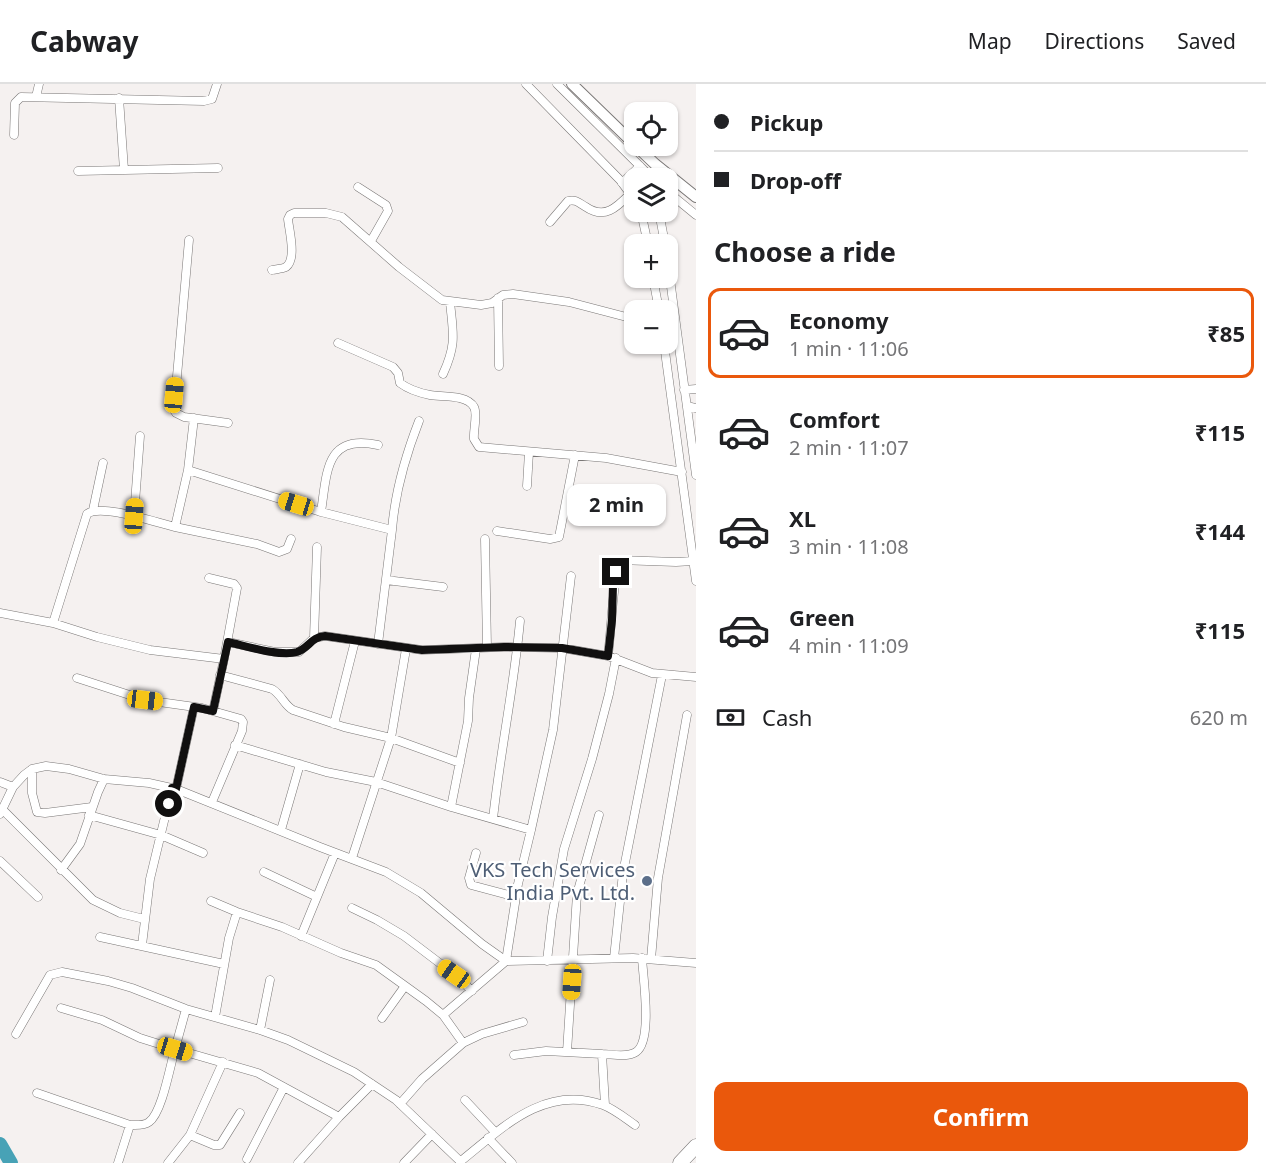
<!DOCTYPE html>
<html lang="en">
<head>
<meta charset="utf-8">
<style>
	body { margin:0; font-family:"Noto Sans",sans-serif; background:#f2f2f2; color:#202124; height:100vh; display:flex; flex-direction:column; font-size:22px; white-space:nowrap }
	* { box-sizing:border-box; margin:0 }
	p { font-size:20px; color:#757577 }
	.icon { flex:none; width:33px; height:33px; fill:none; stroke:currentColor; stroke-width:2; stroke-linecap:round; stroke-linejoin:round }
	.map { position:relative; flex:1; overflow:hidden }
	.panel { display:flex; flex-direction:column; background:#fff; width:570px }
	.panel>* { flex:none }
	.guide { display:grid; align-content:center; height:132px; padding:0 18px; background:#fff }
	.fabs { position:absolute; left:624px; top:18px; display:grid; gap:12px }
	.fabs a { display:grid; place-items:center; width:54px; height:54px; border-radius:12px; background:#fff; box-shadow:0 2px 4px #0004; font-size:30px }
	.end { position:absolute; width:27px; height:27px; margin:-14px; border:8px solid #111010; background:#fff; box-shadow:0 0 0 3px #fff }
	.from { border-radius:50% }
	.bubble { position:absolute; height:42px; border-radius:12px; background:#fff; box-shadow:0 2px 4px #0004; font-size:20px; font-weight:700; line-height:42px; text-align:center }
	.car { position:absolute; width:18px; height:36px; margin:-18px -9px; border-radius:8px; box-shadow:0 0 4px 2px #0007; background:linear-gradient(#f5c518 24%,#345 0 40%,#f5c518 0 76%,#345 0 86%,#f5c518 0) }
	.guide b { display:flex; align-items:center; gap:21px; height:57px; font-size:22px }
	.guide b+b { border-top:2px solid #e0e0e0 }
	.guide i { width:15px; height:15px; background:#202124 }
	ul { padding:0; list-style:none }
	li { display:flex; align-items:center; gap:18px; height:90px; margin:0 12px 9px; padding:0 6px; border:3px solid transparent; border-radius:12px }
	li div { flex:1 }
	li b { display:block; font-size:22px }
	li em { font-style:normal; font-weight:700 }
	li.current { border-color:#ea580c }
	li>.icon { width:54px; height:54px; stroke-width:1.5 }
	h2 { padding:0 18px; font-size:27px; line-height:72px }
	.pay { display:flex; align-items:center; gap:15px; height:66px; padding:0 18px; font-size:22px }
	.pay p { margin-inline-start:auto }
	.action { display:flex; gap:12px; margin-top:auto; padding:12px 18px }
	.action a { flex:1; height:69px; border-radius:12px; background:#ea580c; color:#fff; font-size:24px; font-weight:700; line-height:69px; text-align:center }
	header { display:flex; align-items:center; gap:36px; box-sizing:border-box; height:84px; padding:0 30px; background:#fff; border-bottom:2px solid #e0e0e0 }
	header strong { font-size:28px }
	nav { display:flex; gap:33px; margin-inline-start:auto; font-size:21px }
	main { display:flex; flex:1; min-height:0 }
	.map>svg:first-child { display:block }
	.lines { fill:none; stroke-linecap:round; stroke-linejoin:round }
	.river { stroke:#47a2b6; stroke-width:14 }
	.street-casing { stroke:#7a7776; stroke-width:9 }
	.secondary-casing { stroke:#7a7776; stroke-width:12 }
	.highway-casing { stroke:#7a7776; stroke-width:15 }
	.street { stroke:#fff; stroke-width:8 }
	.secondary { stroke:#fff; stroke-width:10 }
	.highway { stroke:#fff; stroke-width:14 }
	.route { stroke:#111010; stroke-width:8 }
	.service-dot { fill:#5c6f8a; stroke:#fff; stroke-width:2 }
	.labels { text-anchor:middle; stroke-width:4.5; stroke-linejoin:round; paint-order:stroke }
	.service-label { font-size:20px; fill:#4e5e75; stroke:#fff; text-anchor:end }
</style>
</head>
<body>
<header>
<strong>Cabway</strong>
<nav><a>Map</a><a>Directions</a><a>Saved</a></nav>
</header>
<main>
<div class="map">
<svg width="696" height="1079" viewBox="0 0 696 1079">
	<rect width="100%" height="100%" fill="#f5f1f0"/>
	<g class="lines">
		<path class="river" d="M0 1060 11 1079"/>
		<g class="street-casing">
			<path id="street" d="M526 0 620 96 634 115
				M557 0 652 94
				M36 13 39 0
				M119 14 124 86
				M14 51 15 19 21 13 204 17 212 15 217 0
				M78 87 218 84
				M622 99 640 82
				M358 103 386 121 388 127 371 157
				M668 108 696 131
				M641 128 648 160
				M659 128 665 160
				M550 138 568 117C576 115 579 119 586 123 605 136 617 123 631 109
				M189 156 174 326 176 329 184 333 228 339
				M668 180 696 391
				M272 186C276 185 282 185 286 183 297 175 289 146 288 135L290 131 294 129H326L342 133 399 183 442 216 481 221 492 219 503 211 513 210 569 218 634 235
				M653 194 659 226
				M498 214 499 282
				M338 259 393 283 398 289 400 299C408 305 420 309 430 311 441 313 467 310 474 323 478 330 473 347 474 355L479 363 606 374 682 388
				M664 260 696 497
				M443 290C457 260 453 249 450 218
				M684 306 696 305
				M687 322 696 324
				M188 386 194 334
				M527 402 529 368
				M93 426 103 379
				M321 428C327 389 325 349 378 361
				M134 432 140 352
				M175 443 257 460 279 468 287 465 291 455
				M392 446C395 407 405 373 419 337
				M497 447 550 455 559 453 575 371
				M485 455 487 563
				M386 496 443 503
				M0 529 53 539 97 553 150 566 224 575 237 504 234 500 209 494
				M53 539 87 430C101 419 157 439 175 443L188 386 321 428 392 446 378 560
				M314 554 317 463
				M228 558 275 568H299L314 554 325 552 422 566 504 563 562 564 608 572 652 589 696 593
				M476 565 469 614 468 637 451 723 531 746 553 646 571 492
				M608 572C612 539 612 507 619 476L676 478 693 477
				M220 591 272 605C282 611 284 621 293 626L344 643 391 654 460 679
				M77 594 145 616 202 624 241 635 243 638 242 647 212 718
				M213 627 224 575
				M334 640 355 557
				M235 661 326 688 376 698 451 723
				M32 685V709L37 728 45 729 92 723
				M0 698 13 703
				M176 705 194 623
				M2 725 93 816 120 829 144 835
				M0 730 13 703 24 691 32 685 46 682 69 685 104 695 149 699 176 705 320 763 386 788 421 809 482 860 506 877 633 874 696 879
				M89 731 161 751 203 769
				M493 735C500 669 514 603 520 537
				M281 746 300 680
				M476 769 469 794 471 801 516 813
				M352 774 391 654 406 565
				M0 777 38 813
				M61 786 80 760 98 708 104 695
				M264 788 317 813
				M211 817 237 828 282 843 341 869 376 881 426 917 443 931 463 959
				M352 824 377 836 404 852 454 890 472 907
				M301 852 335 769
				M100 853 224 880
				M142 861 150 795 172 704
				M614 874 623 789 662 591
				M651 875 658 794 687 631
				M547 877 552 833 564 765 592 675 609 610 616 574
				M186 925 175 965 258 989 339 1033 372 1000
				M443 931 506 877 518 800 531 746
				M215 933 229 854 237 828
				M382 934 405 902
				M260 946 270 896
				M16 950 50 891 62 888 108 897 132 904 186 925 260 946 288 956 354 988 396 1016 462 1079
				M567 968 577 810 599 731
				M514 971 546 967 602 970
				M37 1009 130 1041C136 1041 144 1042 149 1038 162 1029 170 982 175 965L140 954 102 936 61 924
				M465 1016 495 1048
				M400 1020 422 995 463 959 482 950 523 938
				M605 1021 602 970C612 970 627 974 636 968 653 957 643 893 642 874
				M190 1051 214 1061H220L240 1029
				M488 1054 512 1079
				M247 1075 284 1003
				M461 1077C502 1044 545 1000 603 1021 614 1025 625 1034 635 1041
				M118 1079 130 1041
				M168 1079 190 1051 223 978
				M298 1079 339 1033
				M404 1079 432 1050"/>
		</g>
		<g class="secondary-casing">
			<path id="secondary" d="M572 0 634 60
				M636 62 655 80 696 113"/>
		</g>
		<g class="highway-casing">
			<path id="highway" d="M680 1079 696 1062"/>
		</g>
		<use href="#street" class="street"/>
		<use href="#secondary" class="secondary"/>
		<use href="#highway" class="highway"/>
	</g>
	<g class="lines">
		<path class="route" d="M169 720 172 704 176 705 194 623 213 627 228 558C246 562 280 573 297 568 309 564 311 553 325 552L422 566 504 563 562 564 608 572 612 536 613 501 616 488"/>
	</g>
	<circle class="service-dot" cx="647" cy="797" r="6"/>
	<g class="labels">
		<g class="service-label">
			<text x="635" y="793">VKS Tech Services<tspan x="635" dy="23">India Pvt. Ltd.</tspan></text>
		</g>
	</g>
</svg>
<div class="fabs">
<a><svg class="icon" aria-label="locate" viewBox="0 0 24 24"><circle cx="12" cy="12" r="6"/><path d="M12 2v4M12 18v4M2 12h4M18 12h4"/></svg></a>
<a><svg class="icon" aria-label="layers" viewBox="0 0 24 24"><path d="M12 4l9 5-9 5-9-5zM3 14l9 5 9-5"/></svg></a>
<a>+</a>
<a>−</a>
</div>
<i class="end from" style="left:169px;top:720px"></i>
<i class="end" style="left:616px;top:488px"></i>
<div class="bubble" style="left:567px;top:400px;width:99px">2 min</div>
<i class="car" style="left:174px;top:311px;rotate:5deg"></i>
<i class="car" style="left:296px;top:420px;rotate:287deg"></i>
<i class="car" style="left:134px;top:432px;rotate:4deg"></i>
<i class="car" style="left:145px;top:616px;rotate:97deg"></i>
<i class="car" style="left:454px;top:890px;rotate:305deg"></i>
<i class="car" style="left:572px;top:898px;rotate:184deg"></i>
<i class="car" style="left:175px;top:965px;rotate:107deg"></i>
</div>
<section class="panel">
<div class="guide">
<b><i class="from"></i>Pickup</b>
<b><i></i>Drop-off</b>
</div>
<h2>Choose a ride</h2>
<ul>
<li class="current"><svg class="icon" aria-label="car" viewBox="0 0 24 24"><path d="M5 17H2v-5l4-1 3-4h7l3 4 3 1v5h-3M9 17h6M6 11h13"/><circle cx="7" cy="17" r="2"/><circle cx="17" cy="17" r="2"/></svg><div><b>Economy</b><p>1 min · 11:06</p></div><em>₹85</em></li>
<li><svg class="icon" aria-label="car" viewBox="0 0 24 24"><path d="M5 17H2v-5l4-1 3-4h7l3 4 3 1v5h-3M9 17h6M6 11h13"/><circle cx="7" cy="17" r="2"/><circle cx="17" cy="17" r="2"/></svg><div><b>Comfort</b><p>2 min · 11:07</p></div><em>₹115</em></li>
<li><svg class="icon" aria-label="car" viewBox="0 0 24 24"><path d="M5 17H2v-5l4-1 3-4h7l3 4 3 1v5h-3M9 17h6M6 11h13"/><circle cx="7" cy="17" r="2"/><circle cx="17" cy="17" r="2"/></svg><div><b>XL</b><p>3 min · 11:08</p></div><em>₹144</em></li>
<li><svg class="icon" aria-label="car" viewBox="0 0 24 24"><path d="M5 17H2v-5l4-1 3-4h7l3 4 3 1v5h-3M9 17h6M6 11h13"/><circle cx="7" cy="17" r="2"/><circle cx="17" cy="17" r="2"/></svg><div><b>Green</b><p>4 min · 11:09</p></div><em>₹115</em></li>
</ul>
<div class="pay"><svg class="icon" aria-label="cash" viewBox="0 0 24 24"><path d="M3 7h18v10H3z"/><circle cx="12" cy="12" r="2"/></svg>Cash<p>620 m</p></div>
<div class="action"><a>Confirm</a></div>
</section>
</main>
</body>
</html>
